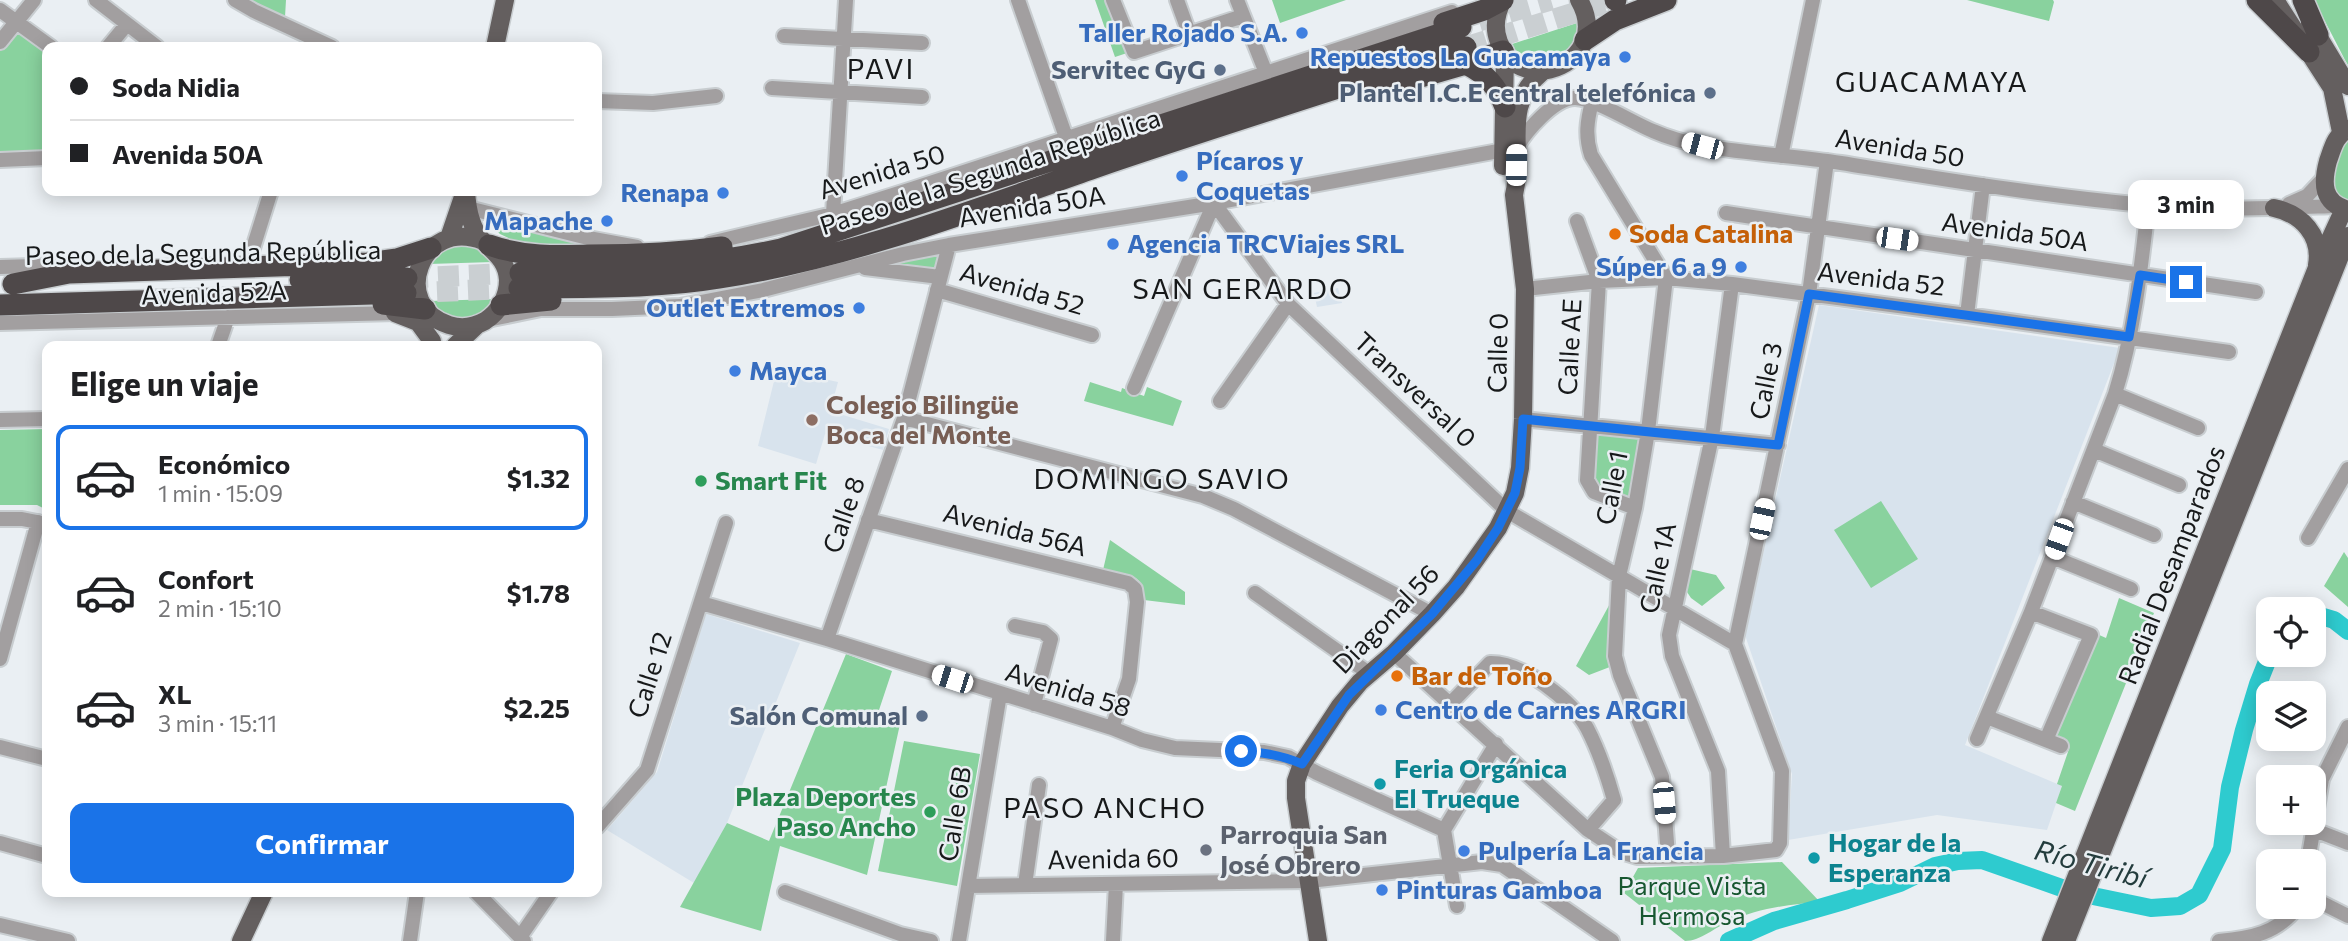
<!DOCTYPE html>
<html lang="es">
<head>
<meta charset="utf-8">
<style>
	body { margin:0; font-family:Commissioner,sans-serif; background:#f2f2f2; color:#202124; height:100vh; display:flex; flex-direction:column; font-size:26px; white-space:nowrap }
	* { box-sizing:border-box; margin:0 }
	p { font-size:23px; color:#757577 }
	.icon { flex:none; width:38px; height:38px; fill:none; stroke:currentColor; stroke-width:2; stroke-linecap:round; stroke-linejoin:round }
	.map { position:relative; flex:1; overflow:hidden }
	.side { position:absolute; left:42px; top:341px; width:560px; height:556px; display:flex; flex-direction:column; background:#fff; border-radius:14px; box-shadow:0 4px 18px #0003 }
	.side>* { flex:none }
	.top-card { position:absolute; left:42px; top:42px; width:560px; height:154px; border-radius:14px; box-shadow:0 4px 18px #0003; display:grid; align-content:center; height:154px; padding:0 28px; background:#fff }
	.fabs { position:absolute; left:2256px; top:597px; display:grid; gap:14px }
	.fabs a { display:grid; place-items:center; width:70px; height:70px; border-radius:14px; background:#fff; box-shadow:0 4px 18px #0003; font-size:35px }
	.end { position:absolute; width:32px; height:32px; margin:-16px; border:9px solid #1a73e8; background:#fff; box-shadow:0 0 0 4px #fff }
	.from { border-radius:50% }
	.bubble { position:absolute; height:49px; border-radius:14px; background:#fff; box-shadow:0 4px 18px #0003; font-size:23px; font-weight:700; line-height:49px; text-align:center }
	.car { position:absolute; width:21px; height:42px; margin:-21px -10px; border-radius:9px; box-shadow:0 0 5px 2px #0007; background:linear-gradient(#fff 24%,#345 0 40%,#fff 0 76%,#345 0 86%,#fff 0) }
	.top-card b { display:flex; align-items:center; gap:24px; height:66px; font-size:26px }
	.top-card b+b { border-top:2px solid #e0e0e0 }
	.top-card i { width:18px; height:18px; background:#202124 }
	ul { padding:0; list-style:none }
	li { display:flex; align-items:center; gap:21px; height:105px; margin:0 14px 10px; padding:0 14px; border:4px solid transparent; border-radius:14px }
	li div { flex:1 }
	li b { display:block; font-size:26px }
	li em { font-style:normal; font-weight:700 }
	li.on { border-color:#1a73e8 }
	li>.icon { width:63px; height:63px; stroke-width:1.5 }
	h2 { padding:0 28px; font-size:32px; line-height:84px }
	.cta { display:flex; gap:14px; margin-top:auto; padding:14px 28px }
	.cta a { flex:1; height:80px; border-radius:14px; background:#1a73e8; color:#fff; font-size:28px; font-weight:700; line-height:80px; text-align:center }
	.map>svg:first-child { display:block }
	.built { fill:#d8e3ed }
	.green { fill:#89d29e }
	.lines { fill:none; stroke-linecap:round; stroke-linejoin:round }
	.river { stroke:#2ecbcf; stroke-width:18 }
	.highway-tunnel { stroke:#cacfd2; stroke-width:21; stroke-dasharray:21 10; stroke-linecap:butt }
	.minor-casing { stroke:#c8cdd0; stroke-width:18 }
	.major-casing { stroke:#c8cdd0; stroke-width:21 }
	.highway-casing { stroke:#c8cdd0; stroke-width:24 }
	.minor { stroke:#a29fa0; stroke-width:14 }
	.major { stroke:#645f5f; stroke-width:18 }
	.highway { stroke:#4e4849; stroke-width:21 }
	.route { stroke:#1a73e8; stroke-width:9 }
	.shop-dot { fill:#3f7fe0; stroke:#eaeff3; stroke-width:2.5 }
	.service-dot { fill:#5c6f8a; stroke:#eaeff3; stroke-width:2.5 }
	.food-dot { fill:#e8710a; stroke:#eaeff3; stroke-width:2.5 }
	.education-dot { fill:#8d6e63; stroke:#eaeff3; stroke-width:2.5 }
	.leisure-dot { fill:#2e9e5b; stroke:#eaeff3; stroke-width:2.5 }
	.culture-dot { fill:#0f9aa8; stroke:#eaeff3; stroke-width:2.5 }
	.worship-dot { fill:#6b7280; stroke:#eaeff3; stroke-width:2.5 }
	.labels { text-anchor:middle; stroke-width:5; stroke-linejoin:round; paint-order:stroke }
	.shop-label { font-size:26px; font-weight:bold; fill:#366cbe; stroke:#eaeff3; text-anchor:end }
	.service-label { font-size:26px; font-weight:bold; fill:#4e5e75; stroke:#eaeff3; text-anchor:end }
	.street-label { font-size:26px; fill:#17191a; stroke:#eaeff3 }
	.food-label { font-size:26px; font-weight:bold; fill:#c56008; stroke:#eaeff3; text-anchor:start }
	.education-label { font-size:26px; font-weight:bold; fill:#785e54; stroke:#eaeff3; text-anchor:start }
	.leisure-label { font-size:26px; font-weight:bold; fill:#27864d; stroke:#eaeff3; text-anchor:start }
	.culture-label { font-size:26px; font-weight:bold; fill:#0d838f; stroke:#eaeff3; text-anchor:start }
	.worship-label { font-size:26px; font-weight:bold; fill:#5b616d; stroke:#eaeff3; text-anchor:start }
	.park-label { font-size:26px; fill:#175730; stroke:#eaeff3 }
	.neighbourhood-label { font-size:28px; letter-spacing:2px; fill:#17191a; stroke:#eaeff3 }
	.water-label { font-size:28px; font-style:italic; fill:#233c3d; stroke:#eaeff3 }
</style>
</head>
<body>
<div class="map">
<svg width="2348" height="941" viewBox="0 0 2348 941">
	<rect width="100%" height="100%" fill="#eaeff3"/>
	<path class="built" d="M1338 288 1342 303 1317 307 1314 293Z
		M1819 305 2120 348 1965 745 2062 786 2047 830 1937 815 1788 840 1792 774 1745 635Z
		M777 369 838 382 830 411 889 429 883 450 825 434 816 464 758 446Z
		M706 614 800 643 727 823 694 883 607 830 657 772Z"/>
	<path class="green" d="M251 0H286L285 17Z
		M1095 0H1114L1130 52 1115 57Z
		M1272 0H1346L1280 23Z
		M1967 0H2053L2054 2 2049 21Z
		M2314 0H2348V65L2345 60Z
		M17 21 47 47V158L0 160V42Z
		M1580 22V35L1568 56 1531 66 1506 46Z
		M2348 132V201L2335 193 2330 175Z
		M497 222 610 250 537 252 500 234 494 228V225Z
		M451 245H478L493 262 429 264 433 255Z
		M941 251 936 271 878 264Z
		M496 299 493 307 471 321 444 317 429 301Z
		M1090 382 1121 392 1122 388 1144 396 1147 387 1182 401 1173 426 1084 401Z
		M47 429V510L37 505H0V430Z
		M1594 429 1645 435 1631 503 1609 495 1591 482Z
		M1881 501 1918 559 1871 588 1834 530Z
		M1110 540 1185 592V605L1144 600C1145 572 1125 574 1103 570Z
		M2344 552 2348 558V607L2324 586Z
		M1690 569 1716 575 1725 588 1702 606 1691 598 1685 589Z
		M1613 598 1615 665 1589 675 1576 666Z
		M2119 598 2154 613 2075 811 2056 803 2062 786 2057 784 2070 746 2052 736 2097 634 2106 638Z
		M846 654 892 671 877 716 900 724 867 875 780 846 761 931 680 907 727 823 769 841Z
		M904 741 980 754 957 886 878 871Z
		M1782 862 1820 902C1790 904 1757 909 1730 921 1715 927 1701 941 1685 941L1624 893 1638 868Z"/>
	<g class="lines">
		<path class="river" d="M2314 614 2334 620 2348 631
			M1729 941 1774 921 1847 900 1900 883 1935 866 1958 861 1982 860 2073 892 2093 896 2151 908 2180 906 2199 895 2222 849 2230 787 2244 730 2258 684 2270 654"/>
		<path class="highway-tunnel" d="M1479 21 1551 0
			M1466 47 1615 0
			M407 278 520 273
			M406 293 519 288"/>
		<g class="minor-casing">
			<path id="minor" d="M96 0 157 47
				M235 0 254 11 332 47
				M1018 0 1067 140
				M1113 0 1134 52 1243 16
				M1177 0 1189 33
				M1237 0 1266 73
				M0 10 51 47
				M784 36 922 43
				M0 42 34 0
				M108 47 127 24
				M772 88 922 97
				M597 101 653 103 716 96
				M1592 102C1587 121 1585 136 1591 155L1666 278 1648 431 1635 508 1619 576 1615 656 1620 675 1662 777 1668 856
				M1516 149C1525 132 1554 98 1575 98 1594 98 1633 123 1653 131 1669 138 1687 143 1704 146 1749 154 1795 156 1841 163 1942 179 2044 196 2146 205 2209 211 2273 208 2337 206
				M1781 156 1813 0
				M0 160 47 158
				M1214 203 1288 304 1507 511 1735 644
				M2289 204 2307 196 2323 179
				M468 208 588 238 637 247
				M1726 213 2256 292
				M833 214 846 0
				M1577 221 1599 281 1587 480 1594 492 1635 508
				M710 243 833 214 912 189 1452 12
				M249 261 271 191
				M0 267 69 265
				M865 268 940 277
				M1525 289 1599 281 1666 278 1732 284 1967 315 2229 352
				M937 290 1092 335
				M1967 315 1983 185
				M487 320 541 309H612L680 306 763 290 903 254 949 245 1214 203 1504 150
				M0 323 397 313
				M218 346 228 317
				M1134 388 1214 203
				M2115 394 2198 428
				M1220 401 1288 304
				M904 418 1203 496 1234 509 1432 614
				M1523 419 1778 445
				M0 420 47 419
				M2094 450 2179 485
				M2073 502 2154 535
				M0 519H22L47 524
				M868 520 1128 583 1135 589 1137 602 1129 679 1112 728
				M2308 538 2348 469
				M2052 557 2131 589
				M1255 593 1370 674
				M701 603 827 639 1112 728 1142 740 1175 748 1264 752 1288 757 1317 773 1444 830
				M2031 612 2091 635 2046 740
				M1015 626 1043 632 1051 639 1034 704
				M827 639 904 418 949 245
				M1394 653 1588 830 1621 852 1637 857 1723 856 1776 850 1780 843 1782 771 1735 644 1809 294 1827 161
				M0 659 38 522
				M1451 703 1490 663C1522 662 1572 700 1587 728 1599 751 1607 775 1614 800L1588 830
				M1987 717 2061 746
				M1977 739 2031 612 2115 394C2134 333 2141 269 2148 206
				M0 747 47 759
				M597 827 647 770 726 523
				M2312 829 2348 843
				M0 843 47 856
				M1723 856 1718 771 1672 656 1669 635 1712 437 1732 284
				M2308 861 2322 779 2348 727
				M1025 885 1039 785
				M968 886 1309 881 1482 862 1502 865 1612 941
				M476 892 524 941
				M785 892 900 934 931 941
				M2314 899 2348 916
				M1457 906 1444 830 1496 744
				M0 925 68 941
				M520 937 551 892
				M410 941 417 892
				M959 941 1000 694
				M1113 941 1116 884
				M2219 941C2251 938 2277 934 2298 906"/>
		</g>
		<g class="major-casing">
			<path id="major" d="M1503 0C1496 13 1493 27 1499 42 1522 101 1614 60 1579 0
				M2275 0 2332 88 2341 132
				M2310 23 2348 86
				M495 47 505 0
				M2348 129C2335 136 2333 147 2328 161 2322 183 2322 203 2348 210
				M1503 166 1505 52
				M466 191C467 207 471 229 483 241 495 253 507 261 508 280 508 297 499 312 485 321 474 327 461 329 449 325 389 306 420 216 483 241
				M2274 208C2302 214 2322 236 2317 265
				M449 238 464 194
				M395 313 418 322 432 341
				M455 346 478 324
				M241 941 264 892
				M1318 941 1296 798V781L1302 764 1340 706 1360 682 1394 653 1432 614 1456 587 1498 528 1515 493 1520 468 1523 419 1525 289 1514 195C1525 150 1500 106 1543 71
				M2051 941 2316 270 2344 209
				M2066 941 2348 236"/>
		</g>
		<g class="highway-casing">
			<path id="highway" d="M1615 0H1616
				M2257 0 2309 52
				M2303 0 2318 35
				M1444 23 1484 10 1503 0
				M1585 40 1615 20 1666 0
				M1466 64C1486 74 1497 86 1505 107
				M1376 90 1466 64 1503 51
				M489 245C523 257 556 256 591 255 635 255 679 253 722 247
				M520 273C608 273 695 268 781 249L1461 27
				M300 280 407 278
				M13 284 69 273 368 263 397 259 431 248
				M519 288C586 287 654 289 720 278 849 258 971 211 1094 168 1217 126 1342 87 1466 47
				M383 304 425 309
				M0 305 406 293
				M501 305 551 300"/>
		</g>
		<use href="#minor" class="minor"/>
		<use href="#major" class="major"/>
		<use href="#highway" class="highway"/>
	</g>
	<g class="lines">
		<path class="route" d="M1241 751C1263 752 1282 755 1302 764L1349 695 1432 614 1477 560 1498 528 1515 493 1520 468 1523 419 1778 445 1809 294 2129 337 2140 275 2186 282"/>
	</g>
	<g class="shop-dot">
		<circle cx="1302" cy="33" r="7"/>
		<circle cx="1625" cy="57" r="7"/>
		<circle cx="1182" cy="176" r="7"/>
		<circle cx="723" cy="193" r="7"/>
		<circle cx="607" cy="221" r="7"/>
		<circle cx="1113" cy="244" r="7"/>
		<circle cx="1741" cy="267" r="7"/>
		<circle cx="859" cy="308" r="7"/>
		<circle cx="735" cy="371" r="7"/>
		<circle cx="1381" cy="710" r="7"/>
		<circle cx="1464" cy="851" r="7"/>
		<circle cx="1382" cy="890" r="7"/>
	</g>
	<g class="service-dot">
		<circle cx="1220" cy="70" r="7"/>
		<circle cx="1710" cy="93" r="7"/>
		<circle cx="922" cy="716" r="7"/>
	</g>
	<g class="food-dot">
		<circle cx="1615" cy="234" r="7"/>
		<circle cx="1397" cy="676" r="7"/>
	</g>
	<circle class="education-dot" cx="812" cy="420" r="7"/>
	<g class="leisure-dot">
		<circle cx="701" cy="481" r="7"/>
		<circle cx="930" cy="812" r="7"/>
	</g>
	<g class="culture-dot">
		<circle cx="1380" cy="784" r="7"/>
		<circle cx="1814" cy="858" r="7"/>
	</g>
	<circle class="worship-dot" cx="1206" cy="850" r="7"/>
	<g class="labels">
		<g class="shop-label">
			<text x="1288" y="42">Taller Rojado S.A.</text>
			<text x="1611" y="66">Repuestos La Guacamaya</text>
			<text x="1196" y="170" text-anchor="start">Pícaros y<tspan x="1196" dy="30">Coquetas</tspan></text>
			<text x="709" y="202">Renapa</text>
			<text x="593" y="230">Mapache</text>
			<text x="1127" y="253" text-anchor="start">Agencia TRCViajes SRL</text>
			<text x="1727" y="276">Súper 6 a 9</text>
			<text x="845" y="317">Outlet Extremos</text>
			<text x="749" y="380" text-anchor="start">Mayca</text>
			<text x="1395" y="719" text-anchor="start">Centro de Carnes ARGRI</text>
			<text x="1478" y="860" text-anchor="start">Pulpería La Francia</text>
			<text x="1396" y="899" text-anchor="start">Pinturas Gamboa</text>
		</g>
		<g class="service-label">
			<text x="1206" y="79">Servitec GyG</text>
			<text x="1696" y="102">Plantel I.C.E central telefónica</text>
			<text x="908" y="725">Salón Comunal</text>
		</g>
		<g class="street-label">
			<text transform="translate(1900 148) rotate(9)" y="9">Avenida 50</text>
			<text transform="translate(882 172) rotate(-17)" y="9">Avenida 50</text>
			<text transform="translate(990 172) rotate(-18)" y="9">Paseo de la Segunda República</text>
			<text transform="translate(1032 207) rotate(-9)" y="9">Avenida 50A</text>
			<text transform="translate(2015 232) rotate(8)" y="9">Avenida 50A</text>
			<text transform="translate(203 253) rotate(-1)" y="9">Paseo de la Segunda República</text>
			<text transform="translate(1881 279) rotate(7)" y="9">Avenida 52</text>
			<text transform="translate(1022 289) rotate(16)" y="9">Avenida 52</text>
			<text transform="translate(214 293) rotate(-2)" y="9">Avenida 52A</text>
			<text transform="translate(1570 347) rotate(-87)" y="9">Calle AE</text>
			<text transform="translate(1498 353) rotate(-89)" y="9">Calle 0</text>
			<text transform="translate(1766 381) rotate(-79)" y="9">Calle 3</text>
			<text transform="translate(1415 390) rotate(43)" y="9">Transversal 0</text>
			<text transform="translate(1612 488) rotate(-79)" y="9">Calle 1</text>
			<text transform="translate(844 515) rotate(-71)" y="9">Calle 8</text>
			<text transform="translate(1015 530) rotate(14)" y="9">Avenida 56A</text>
			<text transform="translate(2172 565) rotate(-69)" y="9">Radial Desamparados</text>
			<text transform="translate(1658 568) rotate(-78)" y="9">Calle 1A</text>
			<text transform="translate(1386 619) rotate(-46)" y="9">Diagonal 56</text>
			<text transform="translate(650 675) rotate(-72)" y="9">Calle 12</text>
			<text transform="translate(1068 690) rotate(17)" y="9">Avenida 58</text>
			<text transform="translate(955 814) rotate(-81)" y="9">Calle 6B</text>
			<text transform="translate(1113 859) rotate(-1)" y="9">Avenida 60</text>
		</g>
		<g class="food-label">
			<text x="1629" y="243">Soda Catalina</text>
			<text x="1411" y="685">Bar de Toño</text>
		</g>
		<g class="education-label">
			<text x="826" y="414">Colegio Bilingüe<tspan x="826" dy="30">Boca del Monte</tspan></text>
		</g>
		<g class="leisure-label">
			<text x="715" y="490">Smart Fit</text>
			<text x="916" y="806" text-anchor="end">Plaza Deportes<tspan x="916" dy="30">Paso Ancho</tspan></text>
		</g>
		<g class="culture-label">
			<text x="1394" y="778">Feria Orgánica<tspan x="1394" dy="30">El Trueque</tspan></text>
			<text x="1828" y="852">Hogar de la<tspan x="1828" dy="30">Esperanza</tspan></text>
		</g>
		<g class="worship-label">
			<text x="1220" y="844">Parroquia San<tspan x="1220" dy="30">José Obrero</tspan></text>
		</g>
		<g class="park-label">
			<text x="1692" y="895">Parque Vista<tspan x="1692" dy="30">Hermosa</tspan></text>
		</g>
		<g class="neighbourhood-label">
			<text x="881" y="79">PAVI</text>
			<text x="1932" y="92">GUACAMAYA</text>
			<text x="1243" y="299">SAN GERARDO</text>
			<text x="1162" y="489">DOMINGO SAVIO</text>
			<text x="1105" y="818">PASO ANCHO</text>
		</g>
		<g class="water-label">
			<text transform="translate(2091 864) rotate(15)" y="10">Río Tiribí</text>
		</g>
	</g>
</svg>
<div class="fabs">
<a><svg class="icon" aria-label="locate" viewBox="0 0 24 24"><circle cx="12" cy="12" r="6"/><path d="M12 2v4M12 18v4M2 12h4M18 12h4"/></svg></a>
<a><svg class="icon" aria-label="layers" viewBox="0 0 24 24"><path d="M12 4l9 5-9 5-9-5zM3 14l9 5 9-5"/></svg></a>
<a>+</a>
<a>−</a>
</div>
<i class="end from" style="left:1241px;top:751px"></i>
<i class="end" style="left:2186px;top:282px"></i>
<div class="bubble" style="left:2128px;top:180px;width:116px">3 min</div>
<i class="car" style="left:1702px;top:146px;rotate:285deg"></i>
<i class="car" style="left:1516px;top:165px;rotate:1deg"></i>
<i class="car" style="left:1897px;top:239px;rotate:98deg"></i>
<i class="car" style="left:1762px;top:519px;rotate:12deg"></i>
<i class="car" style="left:2059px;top:539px;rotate:200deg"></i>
<i class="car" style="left:952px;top:679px;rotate:288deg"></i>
<i class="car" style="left:1664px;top:803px;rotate:175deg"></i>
<div class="top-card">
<b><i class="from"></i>Soda Nidia</b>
<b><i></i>Avenida 50A</b>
</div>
<section class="side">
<h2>Elige un viaje</h2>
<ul>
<li class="on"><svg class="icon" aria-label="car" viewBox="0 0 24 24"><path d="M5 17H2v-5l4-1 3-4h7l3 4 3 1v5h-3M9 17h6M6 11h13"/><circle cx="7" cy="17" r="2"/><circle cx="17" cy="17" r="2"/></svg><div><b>Económico</b><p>1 min · 15:09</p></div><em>$1.32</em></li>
<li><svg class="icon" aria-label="car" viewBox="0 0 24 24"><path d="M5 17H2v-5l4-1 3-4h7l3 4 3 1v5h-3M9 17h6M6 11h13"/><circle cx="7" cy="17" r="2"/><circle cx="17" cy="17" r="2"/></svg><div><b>Confort</b><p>2 min · 15:10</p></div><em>$1.78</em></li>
<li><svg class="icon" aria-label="car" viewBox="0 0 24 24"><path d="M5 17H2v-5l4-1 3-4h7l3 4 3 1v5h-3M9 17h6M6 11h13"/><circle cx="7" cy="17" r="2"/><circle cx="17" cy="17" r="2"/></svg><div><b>XL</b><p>3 min · 15:11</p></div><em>$2.25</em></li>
</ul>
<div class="cta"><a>Confirmar</a></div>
</section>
</div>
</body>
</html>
